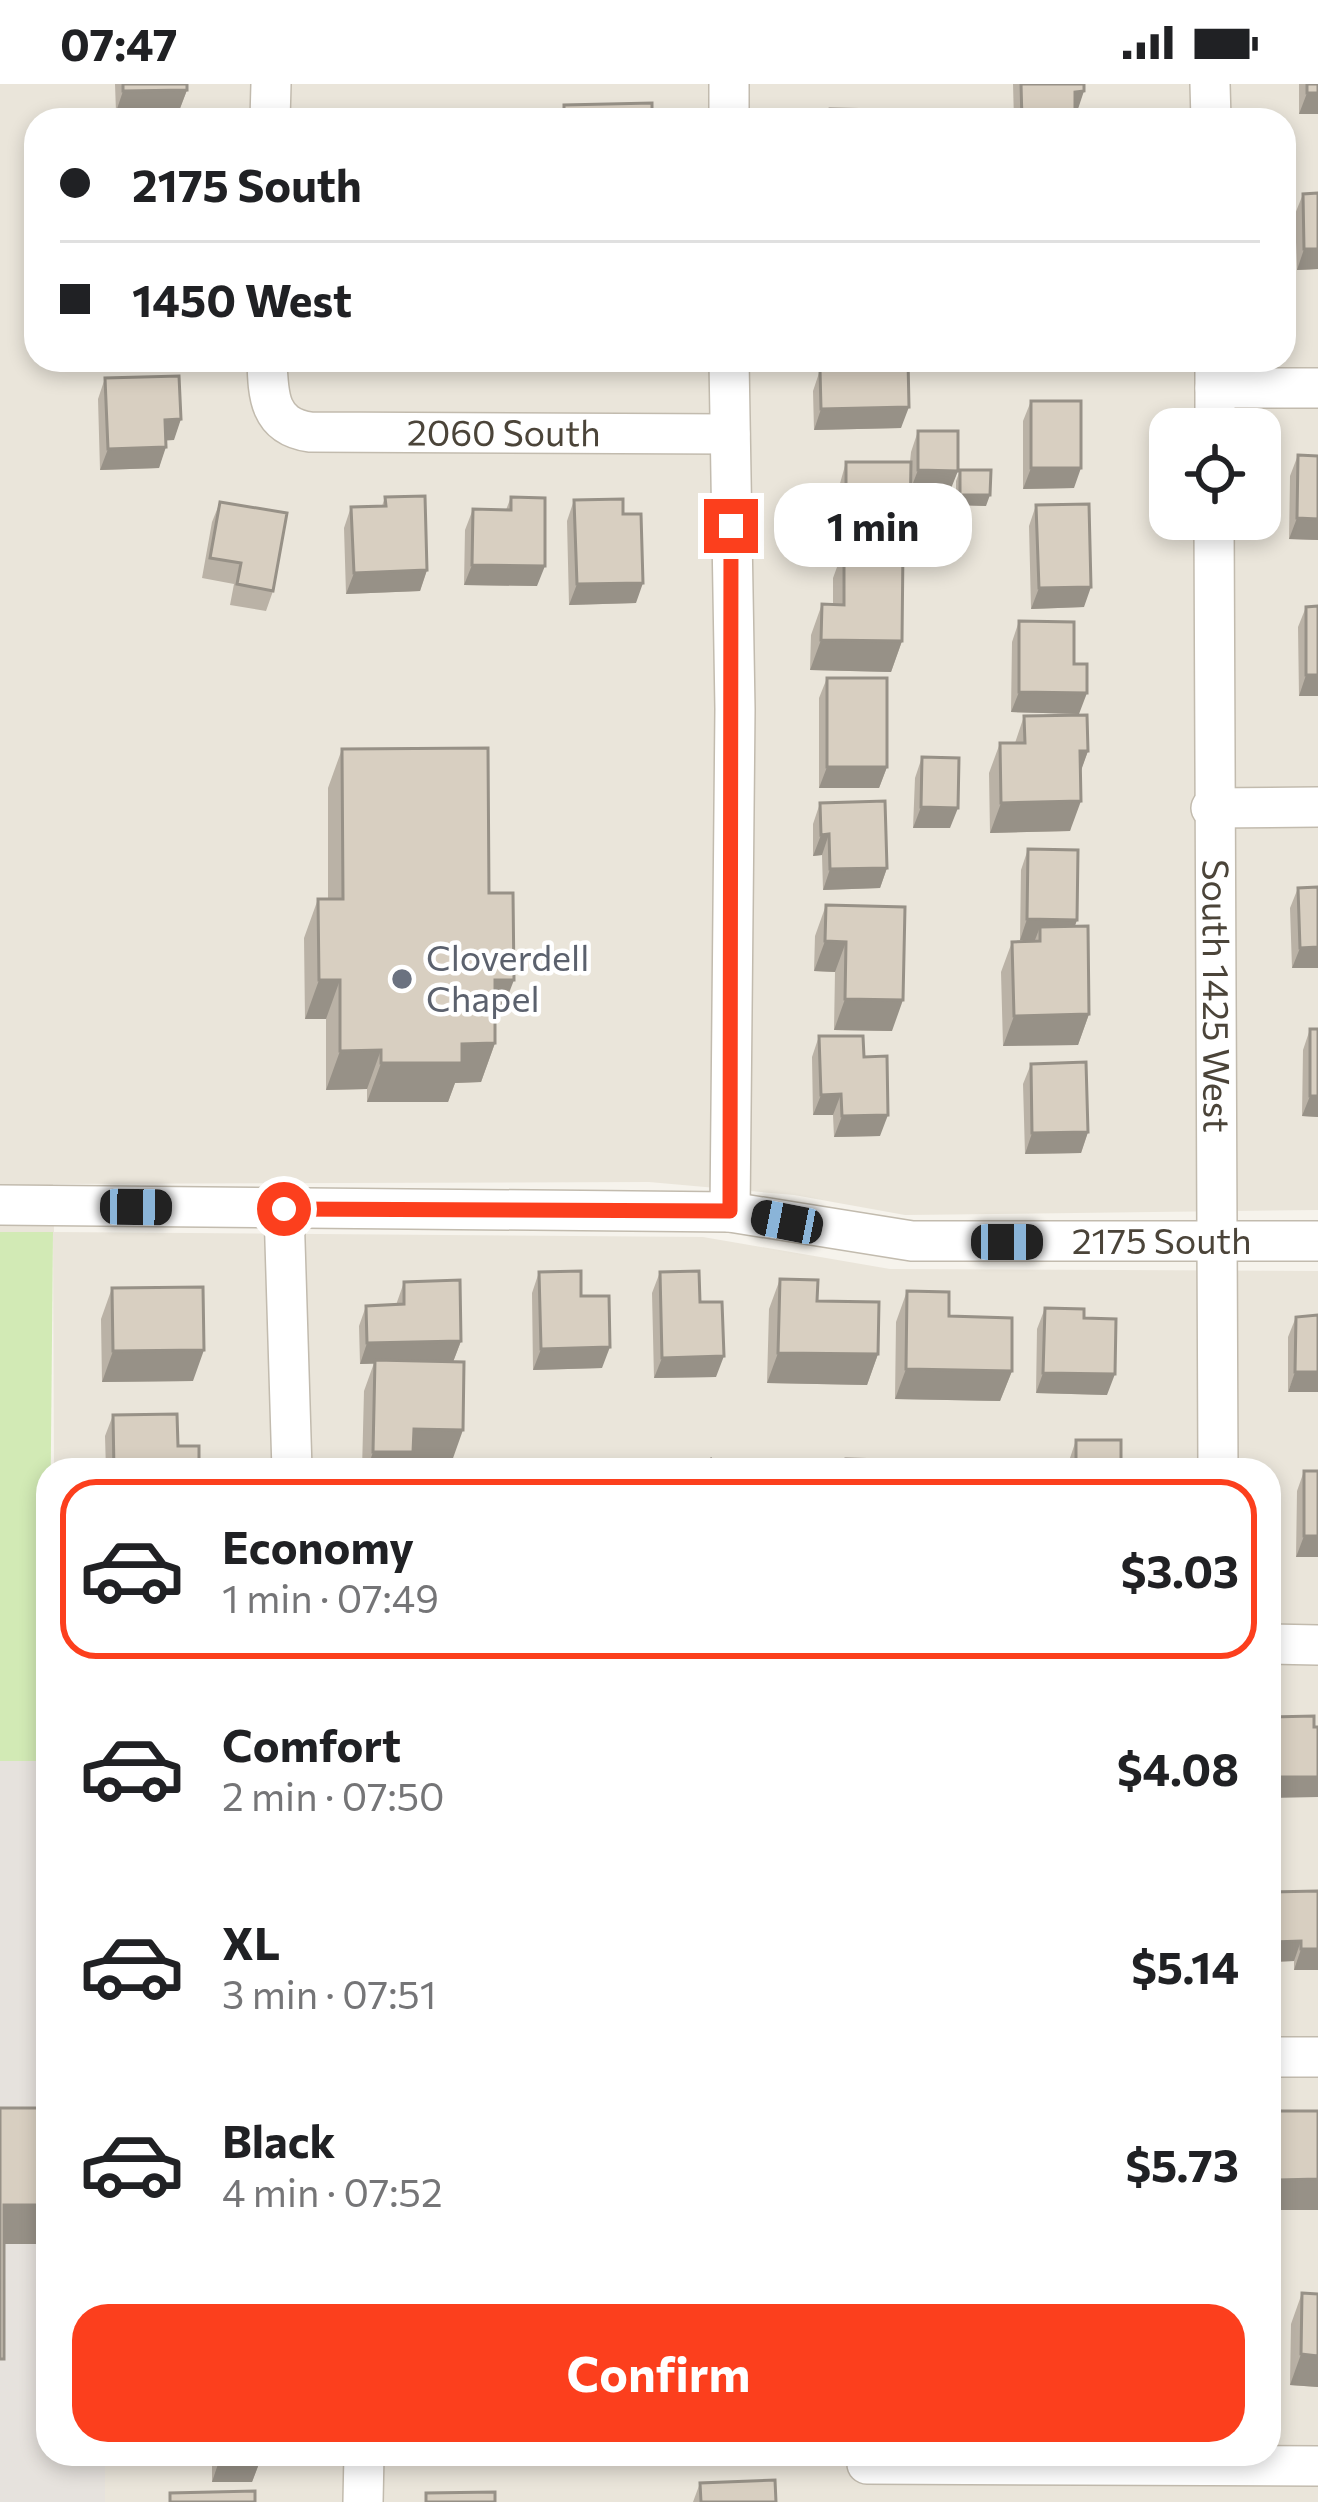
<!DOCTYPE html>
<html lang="en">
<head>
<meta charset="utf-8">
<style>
	body { margin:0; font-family:Commissioner,sans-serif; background:#f2f2f2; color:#202124; height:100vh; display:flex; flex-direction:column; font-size:45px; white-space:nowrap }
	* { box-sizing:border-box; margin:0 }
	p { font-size:39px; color:#757577 }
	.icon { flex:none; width:66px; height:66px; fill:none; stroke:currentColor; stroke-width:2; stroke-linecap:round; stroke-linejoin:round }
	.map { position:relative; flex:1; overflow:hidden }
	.panel { position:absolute; left:36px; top:1374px; width:1245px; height:1008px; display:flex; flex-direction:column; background:#fff; border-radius:36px; box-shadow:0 6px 18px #0003 }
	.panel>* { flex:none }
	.hud { position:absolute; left:24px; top:24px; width:1272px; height:264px; border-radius:36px; box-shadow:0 6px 18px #0003; display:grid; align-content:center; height:264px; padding:0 36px; background:#fff }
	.tools { position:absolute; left:1149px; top:324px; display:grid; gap:24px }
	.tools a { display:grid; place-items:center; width:132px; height:132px; border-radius:24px; background:#fff; box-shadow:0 6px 18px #0003; font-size:60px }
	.end { position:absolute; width:54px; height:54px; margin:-27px; border:15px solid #fc3f1d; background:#fff; box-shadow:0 0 0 6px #fff }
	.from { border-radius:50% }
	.bubble { position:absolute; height:84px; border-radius:36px; background:#fff; box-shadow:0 6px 18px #0003; font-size:39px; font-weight:700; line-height:84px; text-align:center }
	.car { position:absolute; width:36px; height:72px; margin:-36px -18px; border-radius:15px; box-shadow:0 0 9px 3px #0007; background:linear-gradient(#222 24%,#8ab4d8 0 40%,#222 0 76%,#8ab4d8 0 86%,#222 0) }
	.hud b { display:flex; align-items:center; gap:42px; height:114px; font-size:45px }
	.hud b+b { border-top:3px solid #e0e0e0 }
	.hud i { width:30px; height:30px; background:#202124 }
	ul { padding:21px 0 0; list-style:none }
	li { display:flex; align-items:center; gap:36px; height:180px; margin:0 24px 18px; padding:0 12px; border:6px solid transparent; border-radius:36px }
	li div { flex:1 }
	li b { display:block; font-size:45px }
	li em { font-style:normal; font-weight:700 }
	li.selected { border-color:#fc3f1d }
	li>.icon { width:108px; height:108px; stroke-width:1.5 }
	.cta { display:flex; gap:24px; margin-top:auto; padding:24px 36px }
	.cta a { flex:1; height:138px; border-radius:36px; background:#fc3f1d; color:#fff; font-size:48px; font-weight:700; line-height:138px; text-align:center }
	.status { display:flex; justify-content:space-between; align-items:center; height:84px; padding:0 60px; background:#fff; direction:ltr }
	.status svg { height:33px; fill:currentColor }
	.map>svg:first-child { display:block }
	.residential { fill:#eae5da; fill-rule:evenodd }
	.industrial { fill:#e6e2dd }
	.green { fill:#d2eab5 }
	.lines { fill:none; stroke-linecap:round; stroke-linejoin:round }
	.minor-casing { stroke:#c2bbae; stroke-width:42 }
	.minor { stroke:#fff; stroke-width:39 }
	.wall { fill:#bab2a6 }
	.shaded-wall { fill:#979187 }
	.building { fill:#d8cfc1; stroke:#979187; stroke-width:3 }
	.route { stroke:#fc3f1d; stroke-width:15 }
	.worship-dot { fill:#6b7280; stroke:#fff; stroke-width:4.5 }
	.labels { text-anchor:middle; stroke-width:9; stroke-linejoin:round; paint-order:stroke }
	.street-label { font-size:36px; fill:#4b4439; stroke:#fff }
	.worship-label { font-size:36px; fill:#5b616d; stroke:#fff; text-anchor:start }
</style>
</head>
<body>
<div class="status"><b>07:47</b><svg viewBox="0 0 49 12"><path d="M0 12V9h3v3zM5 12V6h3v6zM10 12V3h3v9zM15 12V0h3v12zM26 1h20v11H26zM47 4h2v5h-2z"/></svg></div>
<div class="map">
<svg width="1318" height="2418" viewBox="0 0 1318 2418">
	<rect width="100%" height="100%" fill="#f6f3ec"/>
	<path class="residential" d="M0 0H1318V1126L905 1131 794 1111 649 1098 53 1100 54 1148 703 1153 890 1185 1318 1187V2418H105V2370H1269V1386H54L53 1149 0 1148ZM36 36H1284V276H36ZM1170 345H1260V435H1170Z"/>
	<path class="industrial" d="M0 1677H48V2370H105V2418H0Z"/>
	<path class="green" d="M0 1148H53L48 1677H0Z"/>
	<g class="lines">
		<g class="minor-casing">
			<g id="minor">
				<path d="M729 0V36"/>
				<path d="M1210 0 1211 36"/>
				<path d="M270 36 271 0"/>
				<path id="s1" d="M267 276C268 312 269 342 310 348L730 350"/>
				<path d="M729 276 735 625 730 1128"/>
				<path d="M1215 276V345"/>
				<path d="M1215 304H1318"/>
				<path id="s2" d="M1214 435 1218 1386"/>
				<path d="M1211 724 1318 723"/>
				<path id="s3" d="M0 1121 730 1128 912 1157H1318"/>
				<path d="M284 1125 292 1386"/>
				<path d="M1269 1560 1318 1561"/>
				<path d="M1269 1973H1318"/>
				<path d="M867 2380 1318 2382"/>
				<path d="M363 2418 364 2370"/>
			</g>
		</g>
		<use href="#minor" class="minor"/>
	</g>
	<path class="wall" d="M115 0H187V6L179 27 116 28Z
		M1013 0H1084L1075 28V36H1014Z
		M1299 0H1318V30H1299Z
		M1318 109V185L1297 186 1295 130 1303 110Z
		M828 276H908L901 344 814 346 813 307 820 286H826Z
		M105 294 174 356H166L159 384 100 386 98 315Z
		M1031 317 1074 404 1023 405V337Z
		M918 347 950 407H910L903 460 812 459V424L819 403H839L846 378H910L911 368Z
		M1298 371 1318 456 1289 455 1290 392Z
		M960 386 986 422 956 421V397Z
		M385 413 427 486 420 507 346 510 344 444 351 423 382 422Z
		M511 413 537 502 464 501 465 446 473 425 506 426Z
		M574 416 623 430 636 519 569 521 567 437Z
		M220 418 273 507 266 527 230 521 234 500 202 494 212 438Z
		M1036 421 1084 523 1031 525 1029 442Z
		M844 464 902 557 891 588 810 586 811 551 822 520 833 521V494Z
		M1306 523 1318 612H1299L1298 543Z
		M1019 537 1074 580 1079 630 1011 628 1012 558Z
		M827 594 887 683 879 704H819V614Z
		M1024 632 1088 667 1080 688 1070 747 990 749 989 689 1000 659H1015Z
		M342 665 489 809 499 935H495V959L481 998 455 999 448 1018H367V1005L326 1006V935H305L304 854 318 815H328V704Z
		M922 673 950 744H913L915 694Z
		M820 719 887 784 880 804 823 806 822 771 813 772V740Z
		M1028 765 1077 836 1075 842 1089 930 1078 961 1003 962 1001 888 1012 858 1035 856H1020L1021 786Z
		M1318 803V884H1292L1290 824 1298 804Z
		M826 821 892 947 834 946 835 888 814 887 815 852Z
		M1310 945 1318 1033 1302 1032 1303 966Z
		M819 952 864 973 880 1052 834 1053 833 1031H813L812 973Z
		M1031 980 1088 1048 1081 1069 1025 1070 1023 1000Z
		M539 1188 581 1212 602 1284 533 1286 532 1209Z
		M660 1188 700 1218 716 1293 654 1294 652 1209Z
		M780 1195 817 1217 878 1270 867 1301 767 1299 769 1225Z
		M404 1198 461 1257 453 1278 452 1377 411 1376 407 1386H362L364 1307 374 1279 360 1280 359 1242 366 1222 396 1221Z
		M112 1204 193 1297 102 1298 101 1235Z
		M907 1207 949 1232 1012 1287 1000 1317 895 1315 896 1238Z
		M1045 1224 1084 1234 1107 1311 1036 1309 1037 1245Z
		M1318 1231 1288 1308V1253L1296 1233Z
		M113 1331 178 1362 199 1386H106L105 1352Z
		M1076 1356 1121 1386H1069V1377Z
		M1304 1387H1318V1473H1296L1297 1407Z
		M1318 1807V1886H1294V1877L1269 1878V1814L1271 1808Z
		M1277 2027H1318L1269 2126V2049Z
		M1302 2209 1318 2303 1290 2301 1291 2240Z
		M181 2370H260V2377L252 2398H212V2382H182Z
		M700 2399 776 2418H693Z"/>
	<path class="shaded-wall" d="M187 6 179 27 116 28 123 7Z
		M1084 7 1077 28H1067L1075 8Z
		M1307 9H1318V30H1299Z
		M1304 165H1318V185L1297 186Z
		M92 276H181L179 283 89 284Z
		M1034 276H1084L1081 284 1031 283Z
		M909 323 901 344 814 346 821 325Z
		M181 335 174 356 158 357 165 336Z
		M166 363 159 384 100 386 108 365Z
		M1031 384H1081L1074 404 1023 405Z
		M918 386 958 387 950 407H910Z
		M960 411H990L986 422 956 421Z
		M1297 434 1318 435V456L1289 455Z
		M819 438 910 439 903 460 812 459Z
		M472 481 545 482 537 502 464 501Z
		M427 486 420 507 346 510 354 489Z
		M643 499 636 519 569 521 577 500Z
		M1091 503 1084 523 1031 525 1039 504Z
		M821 556 902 557 891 588 810 586Z
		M1306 591H1318V612H1299Z
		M1019 608 1087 609 1079 630 1011 628Z
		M1080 667H1088L1077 698Z
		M827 683H887L879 704H819Z
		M1081 717 1070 747 990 749 1001 719Z
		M921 723 958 724 950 744H913Z
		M829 750 822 771 813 772 821 751Z
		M887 784 880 804 823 806 830 785Z
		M1027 835 1077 836 1069 857 1040 843 1035 856H1020Z
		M825 857 846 858 835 888 814 887Z
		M1318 863V884H1292L1300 864Z
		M319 896H340L326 935H305Z
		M495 896H514L499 935H480Z
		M845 915 903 916 892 947 834 946Z
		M1089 930 1078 961 1003 962 1014 932Z
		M495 959 481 998 455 999 448 1018H367L381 979 462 960Z
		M381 966 367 1005 326 1006 340 967Z
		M841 1010 833 1031H813L821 1011Z
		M1310 1012H1318V1033L1302 1032Z
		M888 1031 880 1052 834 1053 842 1032Z
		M1088 1048 1081 1069 1025 1070 1032 1049Z
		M461 1257 453 1278 360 1280 367 1259Z
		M610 1263 602 1284 533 1286 541 1265Z
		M204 1266 193 1297 102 1298 113 1267Z
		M778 1269 878 1270 867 1301 767 1299Z
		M724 1272 716 1293 654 1294 662 1274Z
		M906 1285 1012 1287 1000 1317 895 1315Z
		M1295 1288H1318V1308H1288Z
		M1043 1289 1115 1290 1107 1311 1036 1309Z
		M414 1345 463 1346 452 1377 411 1376 407 1386H367L373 1368Z
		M1304 1452H1318V1473H1296Z
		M1269 1693H1318V1713L1269 1714Z
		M1301 1857 1294 1877 1269 1878V1867L1272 1858Z
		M1301 1865H1318V1886H1294Z
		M1318 2095V2126H1269L1278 2096Z
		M4 2121H48V2160H0Z
		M1301 2270 1318 2272V2303L1290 2301Z
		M186 2370H216L212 2382H182Z
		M434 2370H492L490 2378 432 2377Z
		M219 2377H260L252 2398H212Z"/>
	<path class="building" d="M123 0H187V6L123 7Z
		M1021 0H1084V7L1075 8V36H1022Z
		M1307 0H1318V9H1307Z
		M652 19V36H564V21Z
		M830 25 887 26V36H829Z
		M365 29H440V36H365Z
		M1318 109V165H1304L1303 110Z
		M834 276H908L909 323 821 325 820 286H834Z
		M179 292 181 335 165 336 166 363 108 365 105 294Z
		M1031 317H1081V384H1031Z
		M918 347H958V387L918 386Z
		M1298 371 1318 372V435L1297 434Z
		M846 378H911L910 439 819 438V403L846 404Z
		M960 386H991L990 411H960Z
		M425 412 427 486 354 489 351 423 386 422 385 413Z
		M511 413 545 414V482L472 481 473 425 511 426Z
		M623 415V430H641L643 499 577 500 574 416Z
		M220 418 287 429 273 507 237 500 241 479 210 474Z
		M1089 420 1091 503 1039 504 1036 421Z
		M844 464H903L902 557 821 556 822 520 844 521Z
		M1318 522V591H1306V523Z
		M1019 537 1074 538V580H1087V609L1019 608Z
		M827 594H887V683H827Z
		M1087 631 1088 667H1080L1081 717 1001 719 1000 659H1025L1024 632Z
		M488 664 489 809H513L514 896H495V959L462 960V979H381V966L340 967V896H319L318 815H343L342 665Z
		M922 673 959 674 958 724 921 723Z
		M885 717 887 784 830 785 829 750 821 751 820 719Z
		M1028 765 1078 766 1077 836 1027 835Z
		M1318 803V863L1300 864 1298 804Z
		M826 821 905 823 903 916 845 915 846 858 825 857Z
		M1088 842 1089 930 1014 932 1012 858 1040 857V843Z
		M1310 945H1318V1012H1310Z
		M819 952H863L864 973 887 972 888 1031 842 1032 841 1010 821 1011Z
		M1086 978 1088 1048 1032 1049 1031 980Z
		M581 1187V1212H609L610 1263 541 1265 539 1188Z
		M699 1187 700 1218H722L724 1272 662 1274 660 1188Z
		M780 1195 818 1196 817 1217 879 1218 878 1270 778 1269Z
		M460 1196 461 1257 367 1259 366 1222 404 1220V1198Z
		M203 1203 204 1266 113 1267 112 1204Z
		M907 1207 949 1208V1232L1012 1234V1287L906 1285Z
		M1045 1224 1084 1225V1234L1116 1235 1115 1290 1043 1289Z
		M1318 1231V1288H1295L1296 1233Z
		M375 1276 464 1278 463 1346 414 1345 413 1368H373Z
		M177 1330 178 1362H199V1386H114L113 1331Z
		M1076 1356H1121V1386H1076Z
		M711 1375 721 1386H698Z
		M846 1375 887 1376V1386H846Z
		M1304 1387H1318V1452H1304Z
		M1314 1632V1643H1318V1693H1269V1633Z
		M1318 1807V1865H1301V1857L1272 1858 1271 1808Z
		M0 2024H48V2121H4V2275H0Z
		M1277 2027H1318V2095L1278 2096Z
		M1269 2196H1272L1273 2272H1269Z
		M1302 2209 1318 2210V2272L1301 2270Z
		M219 2370H260V2377H219Z
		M775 2396 776 2418H701L700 2399Z
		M255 2407V2418H170V2409Z
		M495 2408V2418H426V2409Z"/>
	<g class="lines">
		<path class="route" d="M284 1125 730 1127 731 442"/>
	</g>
	<circle class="worship-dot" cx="402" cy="895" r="12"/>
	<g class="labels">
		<g class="street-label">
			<text dy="13" stroke="none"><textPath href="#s1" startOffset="288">2060 South</textPath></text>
			<text dy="13" stroke="none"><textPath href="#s2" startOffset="477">South 1425 West</textPath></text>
			<text dy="13" stroke="none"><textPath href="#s3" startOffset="1164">2175 South</textPath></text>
		</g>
		<g class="worship-label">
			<text x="426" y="887">Cloverdell<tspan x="426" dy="41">Chapel</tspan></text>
		</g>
	</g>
</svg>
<div class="tools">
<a><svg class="icon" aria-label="locate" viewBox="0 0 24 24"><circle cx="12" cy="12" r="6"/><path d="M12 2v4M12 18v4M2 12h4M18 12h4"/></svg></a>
</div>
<i class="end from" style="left:284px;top:1125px"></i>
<i class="end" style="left:731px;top:442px"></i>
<div class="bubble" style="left:774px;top:399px;width:198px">1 min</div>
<i class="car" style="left:136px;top:1123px;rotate:91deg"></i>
<i class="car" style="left:787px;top:1138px;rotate:281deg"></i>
<i class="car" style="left:1007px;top:1158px;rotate:90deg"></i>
<div class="hud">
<b><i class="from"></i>2175 South</b>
<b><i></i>1450 West</b>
</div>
<section class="panel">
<ul>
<li class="selected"><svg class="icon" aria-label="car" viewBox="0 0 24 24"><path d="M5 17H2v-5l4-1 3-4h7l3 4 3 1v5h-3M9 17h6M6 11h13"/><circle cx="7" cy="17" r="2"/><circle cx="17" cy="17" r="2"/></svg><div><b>Economy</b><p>1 min · 07:49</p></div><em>$3.03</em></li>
<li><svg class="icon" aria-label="car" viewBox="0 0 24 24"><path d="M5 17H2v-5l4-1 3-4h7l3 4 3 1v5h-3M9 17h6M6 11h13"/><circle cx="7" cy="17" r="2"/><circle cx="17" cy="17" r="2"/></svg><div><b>Comfort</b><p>2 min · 07:50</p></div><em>$4.08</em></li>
<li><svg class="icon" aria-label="car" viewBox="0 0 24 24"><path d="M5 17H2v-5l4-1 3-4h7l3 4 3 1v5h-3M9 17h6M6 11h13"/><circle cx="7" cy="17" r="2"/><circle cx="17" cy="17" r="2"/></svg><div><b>XL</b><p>3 min · 07:51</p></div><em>$5.14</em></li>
<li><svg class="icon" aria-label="car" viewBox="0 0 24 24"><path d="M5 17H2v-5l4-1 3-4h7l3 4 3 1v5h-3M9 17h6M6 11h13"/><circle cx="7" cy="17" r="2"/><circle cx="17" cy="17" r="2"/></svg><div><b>Black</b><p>4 min · 07:52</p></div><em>$5.73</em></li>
</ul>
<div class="cta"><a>Confirm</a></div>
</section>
</div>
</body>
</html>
